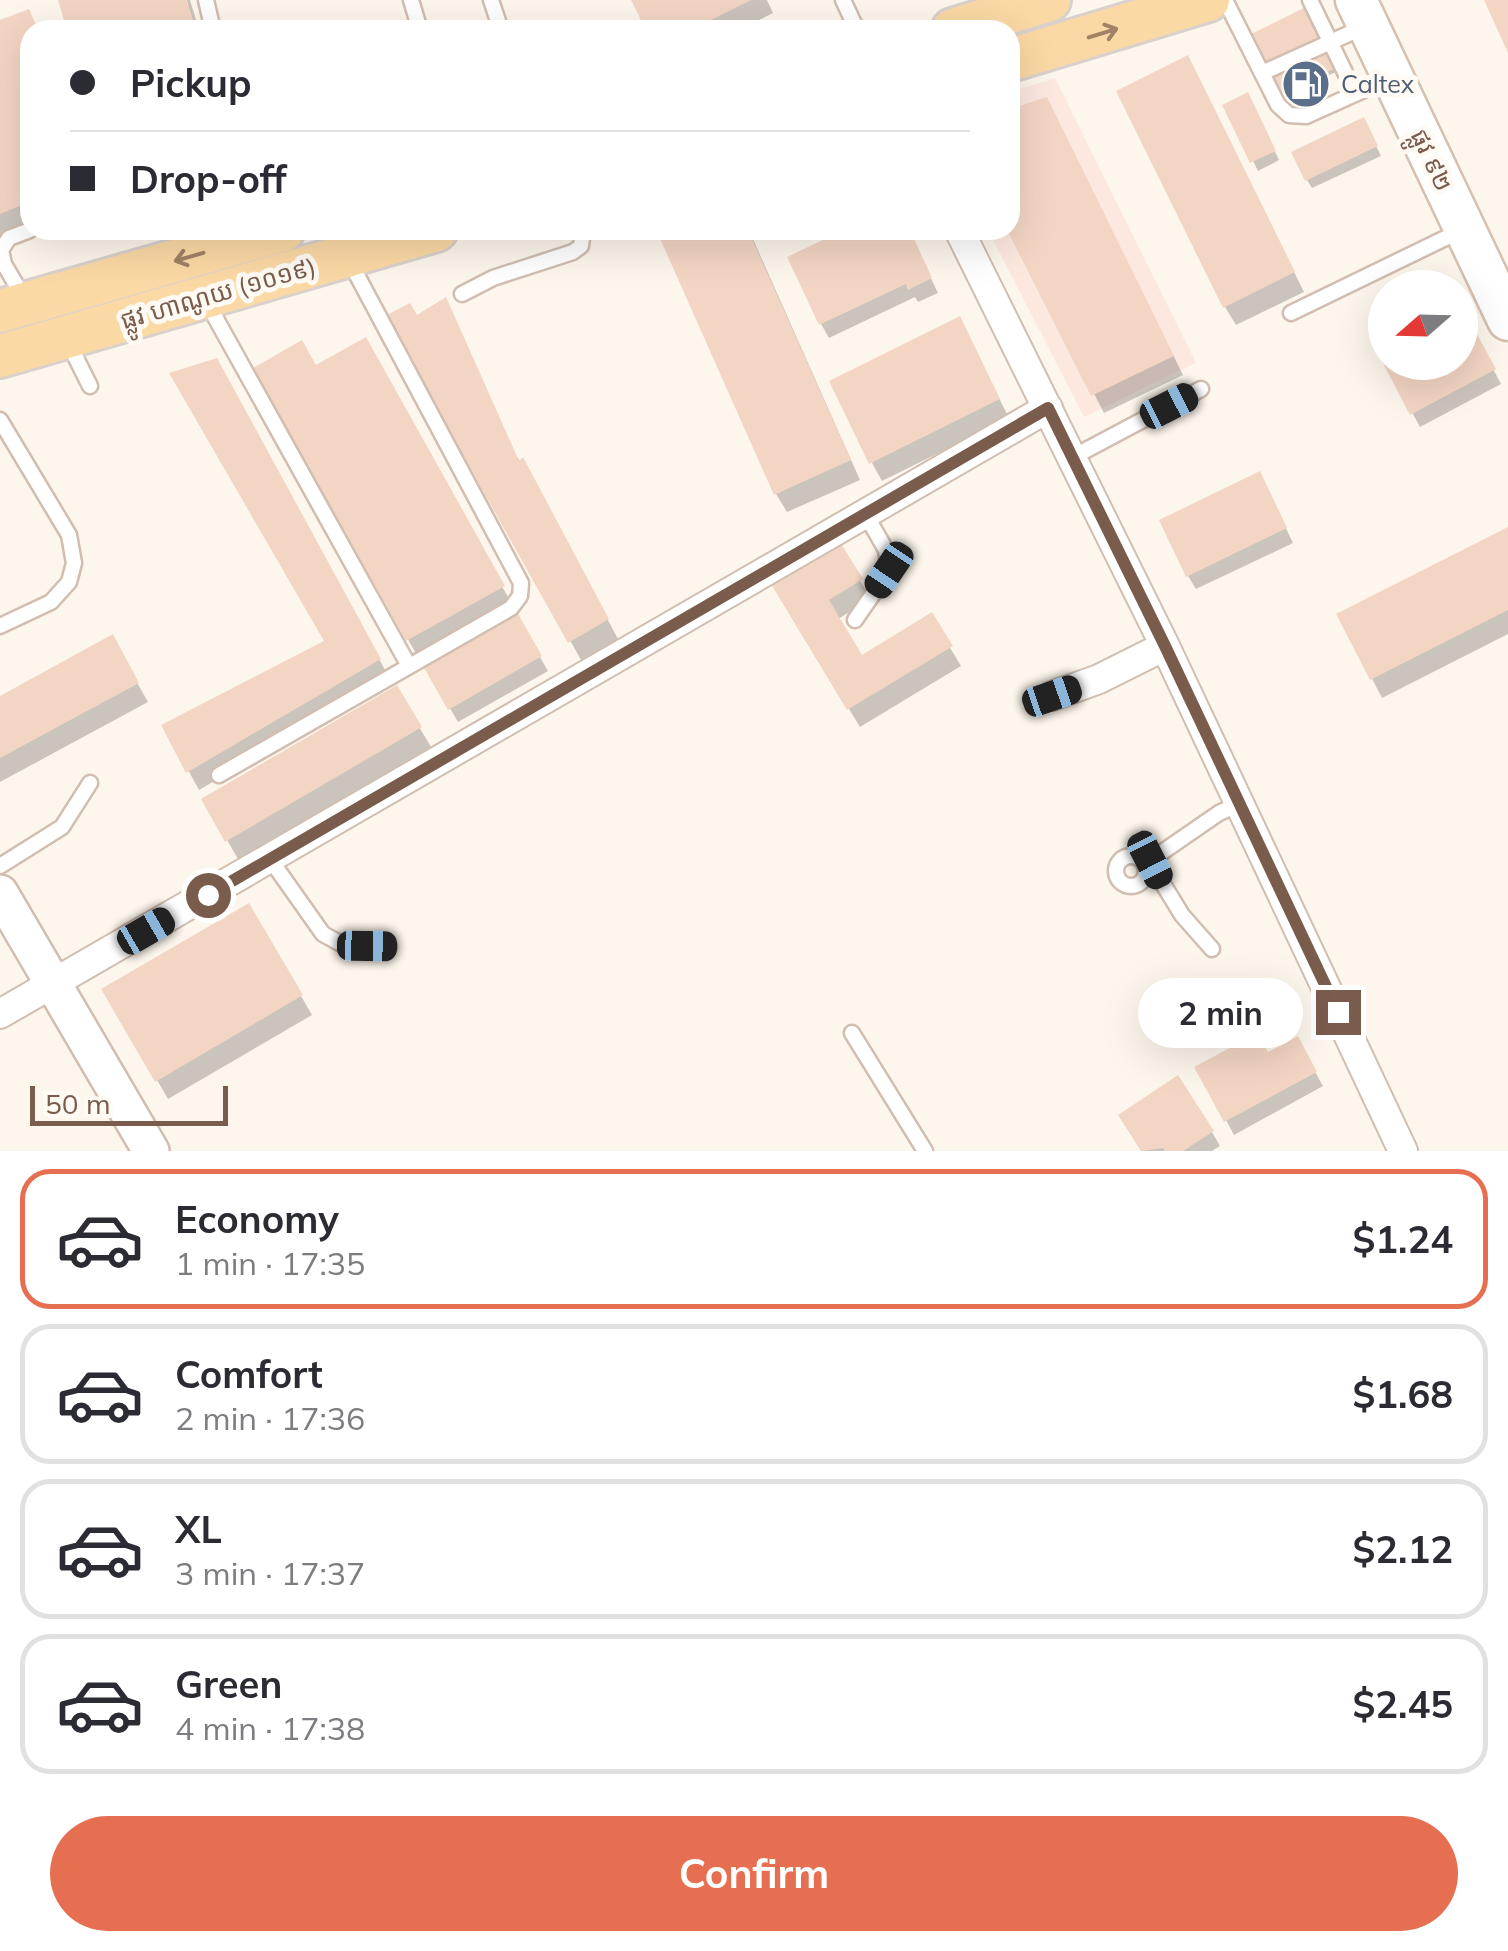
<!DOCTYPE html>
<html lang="en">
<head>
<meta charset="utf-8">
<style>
	body { margin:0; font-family:Mulish,"Noto Sans Khmer",sans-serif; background:#f7f7f7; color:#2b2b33; height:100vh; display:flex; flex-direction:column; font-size:38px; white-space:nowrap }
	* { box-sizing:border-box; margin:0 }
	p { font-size:32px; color:#7c7c81 }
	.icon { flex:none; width:55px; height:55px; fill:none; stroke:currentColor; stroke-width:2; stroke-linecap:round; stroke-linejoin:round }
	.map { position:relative; height:1151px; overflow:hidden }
	.drawer { display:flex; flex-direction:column; background:#fff; flex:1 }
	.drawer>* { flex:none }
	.banner { position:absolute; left:20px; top:20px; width:1000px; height:220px; border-radius:30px; box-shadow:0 10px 40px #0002; display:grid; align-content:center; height:220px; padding:0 50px; background:#fff }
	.needle { width:65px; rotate:250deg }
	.controls { position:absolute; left:1368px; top:270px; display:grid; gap:20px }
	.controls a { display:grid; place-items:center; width:110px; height:110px; border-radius:50%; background:#fff; box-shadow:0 10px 40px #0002; font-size:50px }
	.scale { position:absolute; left:30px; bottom:25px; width:198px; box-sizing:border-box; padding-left:10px; border:5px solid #7a5c4d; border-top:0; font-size:28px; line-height:35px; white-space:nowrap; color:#7a5c4d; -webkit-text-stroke:8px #fffaf3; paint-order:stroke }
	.end { position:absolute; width:45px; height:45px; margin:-22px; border:12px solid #7a5c4d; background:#fff; box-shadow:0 0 0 5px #fff }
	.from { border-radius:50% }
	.bubble { position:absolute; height:70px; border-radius:35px; background:#fff; box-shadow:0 10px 40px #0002; font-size:32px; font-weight:700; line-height:70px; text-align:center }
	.car { position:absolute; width:30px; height:60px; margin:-30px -15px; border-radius:12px; box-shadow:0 0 8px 2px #0007; background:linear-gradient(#222 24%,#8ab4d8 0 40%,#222 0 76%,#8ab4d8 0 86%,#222 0) }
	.banner b { display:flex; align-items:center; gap:35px; height:95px; font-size:38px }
	.banner b+b { border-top:2px solid #e1e1e2 }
	.banner i { width:25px; height:25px; background:#2b2b33 }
	ul { padding:18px 0 0; list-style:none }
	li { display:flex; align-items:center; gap:30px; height:140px; margin:0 20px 15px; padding:0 30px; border:5px solid #e1e1e2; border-radius:30px }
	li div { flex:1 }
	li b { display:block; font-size:38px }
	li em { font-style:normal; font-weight:700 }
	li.current { border-color:#e76f51 }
	li>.icon { width:90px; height:90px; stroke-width:1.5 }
	.button { display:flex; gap:20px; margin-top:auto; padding:20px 50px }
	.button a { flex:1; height:115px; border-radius:60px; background:#e76f51; color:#fff; font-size:40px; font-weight:700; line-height:115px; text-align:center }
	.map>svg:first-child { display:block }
	.commercial { fill:#fde8e0 }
	.shadow { fill:#0003 }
	.building { fill:#f3d5c3 }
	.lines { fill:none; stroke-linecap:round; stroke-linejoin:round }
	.service-casing { stroke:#d1beb0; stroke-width:19 }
	.minor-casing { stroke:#d1beb0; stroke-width:32 }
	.tertiary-casing { stroke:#d1beb0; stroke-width:40 }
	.secondary-casing { stroke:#d6c0b0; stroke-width:45 }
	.primary-casing { stroke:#dad1cd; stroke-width:48 }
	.service { stroke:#fff; stroke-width:14 }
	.minor { stroke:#fff; stroke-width:28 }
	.tertiary { stroke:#fff; stroke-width:35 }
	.secondary { stroke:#fff; stroke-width:40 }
	.primary { stroke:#fbd9a5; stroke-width:42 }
	.oneway { stroke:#a18267 }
	.route { stroke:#7a5c4d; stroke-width:12 }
	.labels { text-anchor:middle; stroke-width:10; stroke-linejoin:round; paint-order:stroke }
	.service-label { font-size:25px; fill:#4e5e75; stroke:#fffaf3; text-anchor:start }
	.street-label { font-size:25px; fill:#7a5c4d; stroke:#fffaf3 }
</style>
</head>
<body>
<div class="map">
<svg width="1508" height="1151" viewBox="0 0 1508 1151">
	<rect width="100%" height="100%" fill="#fdf6ec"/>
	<path class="commercial" d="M1055 78 1196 363 1084 417 988 230H1010V92Z"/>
	<path class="shadow" d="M60 0H190L199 30H69Z
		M634 0H767L773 13 739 30H649Z
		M28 12 39 30H30V225L0 237V23Z
		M1252 36 1344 68 1282 98Z
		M1197 77 1304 292 1236 325 1225 307Z
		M1252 104 1279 160 1258 171 1226 106Z
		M1010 111 1056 119 1183 375 1104 413 1009 230Z
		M1368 129 1381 156 1312 188 1307 180Z
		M674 230H749L860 480 787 512 776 494Z
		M850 230H908L938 293 918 302 915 297 829 338 821 324Z
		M1460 307 1501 384 1420 427 1385 362H1460Z
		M389 317 416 318 533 479 618 639 581 660Z
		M969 338 1009 418 882 481 872 463Z
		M365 341 513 606 419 659 257 369 315 368Z
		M216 361 390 679 199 790 164 726 327 642Z
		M1267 488 1293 543 1196 589 1188 576Z
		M1508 529V634L1382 698 1339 615Z
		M839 545 871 599 838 619 861 658 931 616 961 666 860 727 774 585Z
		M516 615 548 671 458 722 426 667Z
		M112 638 148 702 0 782V699Z
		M396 688 431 747 238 859 204 800Z
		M249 906 312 1015 168 1099 105 990Z
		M1297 1039 1323 1086 1234 1135 1198 1068 1267 1055Z
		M1121 1116 1212 1132 1220 1146 1212 1151H1143Z"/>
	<path class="building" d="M58 0H187L196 30H67Z
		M631 0H751L691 30H646Z
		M1484 0H1508V53Z
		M1314 3 1344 64 1278 96 1249 35Z
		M29 9 38 30H30V202L0 214V20Z
		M1188 55 1295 272 1223 308 1116 91Z
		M1248 92 1276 151 1250 163 1222 105Z
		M1047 97 1174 356 1091 396 1007 230H1010V109Z
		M1364 117 1378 146 1305 181 1291 152Z
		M667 230H748L851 460 774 495 658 234Z
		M844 230H910L932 278 908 290 906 284 819 325 787 257Z
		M446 297 519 461 523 457 609 619 568 643 385 316 410 303 417 315Z
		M1460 303 1496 369 1410 415 1374 346 1385 340V362H1460Z
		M960 316 1000 399 869 464 829 381Z
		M366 337 505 586 406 641 253 368 302 340 316 365Z
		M217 358 381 659 186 773 161 725 324 641 169 373Z
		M1260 471 1287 528 1186 577 1159 520Z
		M1508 527V610L1370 680 1336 614Z
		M840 542 863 579 829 600 862 655 932 612 953 646 847 710 771 584Z
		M517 612 542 656 448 710 423 666Z
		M113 634 139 683 0 758V696Z
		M397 685 422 727 225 842 201 799Z
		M249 903 303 995 155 1082 101 989Z
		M1258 1033 1268 1052 1298 1036 1317 1072 1224 1122 1194 1067Z
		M1178 1075 1214 1131 1183 1151H1165L1163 1148 1141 1151 1118 1115Z"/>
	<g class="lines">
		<g class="service-casing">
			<path id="service" d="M206 0 213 30
				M411 0 420 30
				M491 0 501 30
				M843 0 857 30
				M1225 0 1278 105 1289 115 1306 116 1388 79
				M1310 0 1355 93
				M1262 73 1366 26
				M462 294 493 278 573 252 581 246 583 230
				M24 298 4 264 1 250 9 238 30 230
				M205 299 409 666
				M1291 313 1464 229
				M68 342 90 386
				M0 420 69 535 74 563 69 582 51 602 0 626
				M1073 457 1201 389
				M855 620 889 571 886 550 866 515
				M219 775 511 608 520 596 521 583 350 262
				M1116 871a15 15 0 1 1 30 0a15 15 0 1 1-30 0Z
				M270 859 323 934 345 946 389 947
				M1149 861 1182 915 1212 949
				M1145 864 1219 813 1239 804
				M0 866 62 827 90 783
				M852 1033 925 1151"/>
		</g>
		<g class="minor-casing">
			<path id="minor" d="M959 230 1165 646 1403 1151
				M1052 696 1099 679 1165 646
				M0 1014 1048 408"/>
		</g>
		<g class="tertiary-casing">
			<path id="tertiary" d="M0 893 151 1151"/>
		</g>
		<g class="secondary-casing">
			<path id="secondary" d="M1356 0 1508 320"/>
		</g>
		<g class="primary-casing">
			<path id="primary" d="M953 30 1049 0
				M1010 60 1208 0
				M0 311 283 230
				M0 356 436 230"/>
		</g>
		<use href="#service" class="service"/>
		<use href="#minor" class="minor"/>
		<use href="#tertiary" class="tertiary"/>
		<use href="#secondary" class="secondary"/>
		<use href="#primary" class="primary"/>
	</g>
	<defs><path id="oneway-shaft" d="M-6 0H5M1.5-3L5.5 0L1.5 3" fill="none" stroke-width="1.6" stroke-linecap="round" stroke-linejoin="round" transform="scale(2.5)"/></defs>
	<g class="oneway">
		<use href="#oneway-shaft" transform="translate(1103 33) rotate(-17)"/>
		<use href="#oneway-shaft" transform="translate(189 257) rotate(164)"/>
	</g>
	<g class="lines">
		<path class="route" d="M208 895 1048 408 1165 646 1338 1012"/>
	</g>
	<defs>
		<g id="fuel-disc" transform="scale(2.5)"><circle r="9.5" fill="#5c6f8a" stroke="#fffaf3"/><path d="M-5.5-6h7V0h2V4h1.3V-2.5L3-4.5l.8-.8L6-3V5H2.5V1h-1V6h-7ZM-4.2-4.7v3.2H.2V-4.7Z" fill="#fff"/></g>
	</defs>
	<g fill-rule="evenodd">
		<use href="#fuel-disc" x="1306" y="84"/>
	</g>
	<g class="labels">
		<g class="service-label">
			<text x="1341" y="93">Caltex</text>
		</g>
		<g class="street-label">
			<text transform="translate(1432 160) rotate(65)" y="9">ផ្លូវ ៩២</text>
			<text transform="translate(218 293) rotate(-16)" y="9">ផ្លូវ ហាណូយ (១០១៩)</text>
		</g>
	</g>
</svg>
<div class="controls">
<a><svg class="needle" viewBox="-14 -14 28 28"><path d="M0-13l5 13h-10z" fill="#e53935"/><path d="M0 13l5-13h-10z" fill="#7c7c81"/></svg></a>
</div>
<div class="scale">50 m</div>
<i class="end from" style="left:208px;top:895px"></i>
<i class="end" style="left:1338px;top:1012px"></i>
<div class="bubble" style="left:1138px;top:978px;width:165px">2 min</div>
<i class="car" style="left:1169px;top:406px;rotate:63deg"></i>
<i class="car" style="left:889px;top:570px;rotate:214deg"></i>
<i class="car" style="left:1052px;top:696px;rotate:71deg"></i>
<i class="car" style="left:1150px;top:860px;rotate:153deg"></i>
<i class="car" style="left:146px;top:931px;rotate:60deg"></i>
<i class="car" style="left:367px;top:946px;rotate:91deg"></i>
<div class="banner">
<b><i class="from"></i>Pickup</b>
<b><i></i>Drop-off</b>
</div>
</div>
<section class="drawer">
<ul>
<li class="current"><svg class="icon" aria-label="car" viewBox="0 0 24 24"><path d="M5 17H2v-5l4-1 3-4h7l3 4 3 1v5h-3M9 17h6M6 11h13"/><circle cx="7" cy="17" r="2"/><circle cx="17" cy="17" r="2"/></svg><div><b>Economy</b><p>1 min · 17:35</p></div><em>$1.24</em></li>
<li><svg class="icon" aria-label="car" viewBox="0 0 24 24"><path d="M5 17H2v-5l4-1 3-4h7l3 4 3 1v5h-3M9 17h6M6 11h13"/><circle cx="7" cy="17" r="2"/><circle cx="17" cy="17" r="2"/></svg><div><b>Comfort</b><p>2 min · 17:36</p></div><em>$1.68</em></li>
<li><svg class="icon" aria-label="car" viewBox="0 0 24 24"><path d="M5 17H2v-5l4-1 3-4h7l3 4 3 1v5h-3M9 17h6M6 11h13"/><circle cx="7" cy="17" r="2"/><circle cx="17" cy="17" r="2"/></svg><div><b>XL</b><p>3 min · 17:37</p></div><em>$2.12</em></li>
<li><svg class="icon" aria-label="car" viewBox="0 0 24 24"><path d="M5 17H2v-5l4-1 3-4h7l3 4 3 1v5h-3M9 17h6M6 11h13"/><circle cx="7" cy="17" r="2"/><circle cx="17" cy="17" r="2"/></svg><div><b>Green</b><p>4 min · 17:38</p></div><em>$2.45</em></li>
</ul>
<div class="button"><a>Confirm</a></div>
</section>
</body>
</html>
